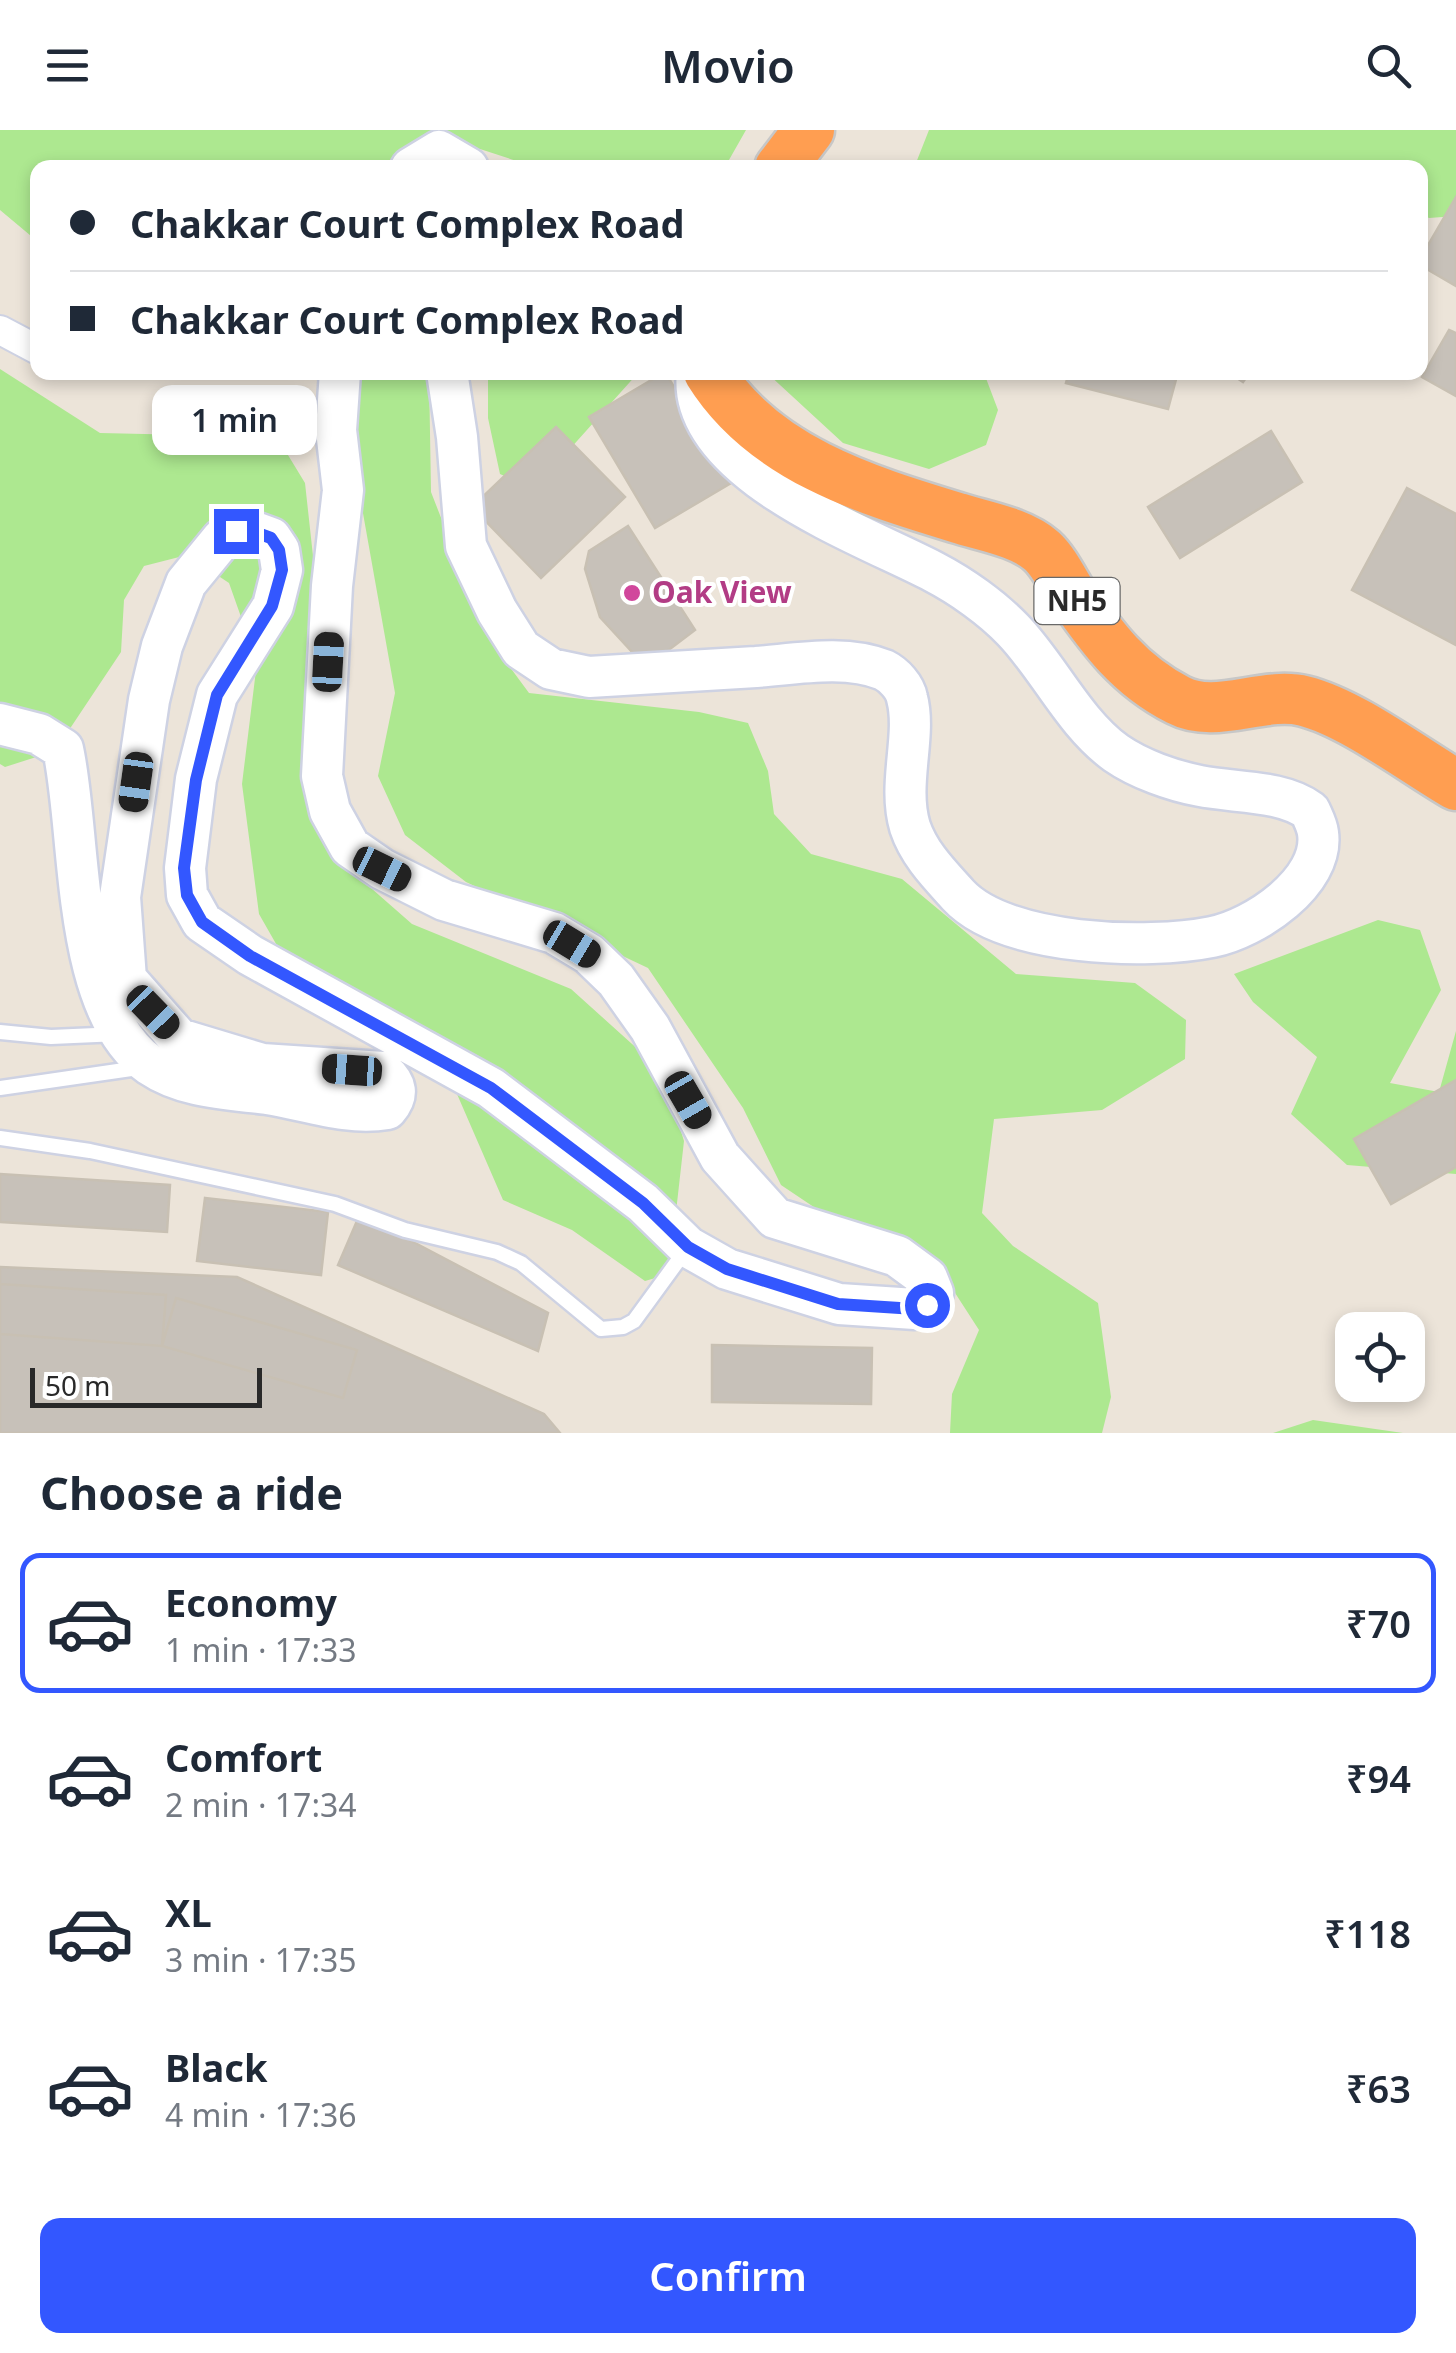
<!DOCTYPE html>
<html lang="en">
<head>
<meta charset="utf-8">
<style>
	body { margin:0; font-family:"Noto Sans",sans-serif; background:#f2f2f3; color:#1f2937; height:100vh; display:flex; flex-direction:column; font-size:38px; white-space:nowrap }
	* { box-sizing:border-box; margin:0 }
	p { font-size:32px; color:#747a83 }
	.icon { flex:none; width:55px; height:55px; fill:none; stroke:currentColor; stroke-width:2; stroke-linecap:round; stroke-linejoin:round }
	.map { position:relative; height:1303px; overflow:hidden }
	.panel { display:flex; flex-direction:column; background:#fff; flex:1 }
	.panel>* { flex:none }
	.hud { position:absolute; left:30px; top:30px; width:1398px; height:220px; border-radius:20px; box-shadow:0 5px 15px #0003; display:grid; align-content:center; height:220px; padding:0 40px; background:#fff }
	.controls { position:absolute; left:1335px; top:1182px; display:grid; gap:20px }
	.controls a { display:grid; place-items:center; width:90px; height:90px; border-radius:20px; background:#fff; box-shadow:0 5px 15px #0003; font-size:50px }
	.scale { position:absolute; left:30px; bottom:25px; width:232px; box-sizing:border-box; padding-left:10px; border:5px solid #292929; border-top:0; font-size:28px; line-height:35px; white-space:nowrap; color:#292929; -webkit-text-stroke:8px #fff; paint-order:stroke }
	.end { position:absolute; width:45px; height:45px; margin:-22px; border:12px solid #3357ff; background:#fff; box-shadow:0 0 0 5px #fff }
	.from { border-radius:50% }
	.bubble { position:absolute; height:70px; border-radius:20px; background:#fff; box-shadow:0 5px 15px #0003; font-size:32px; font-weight:600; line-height:70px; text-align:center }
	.car { position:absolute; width:30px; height:60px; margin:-30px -15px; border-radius:12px; box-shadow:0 0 8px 2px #0007; background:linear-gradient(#222 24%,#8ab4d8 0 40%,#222 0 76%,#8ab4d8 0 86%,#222 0) }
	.hud b { display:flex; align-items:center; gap:35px; height:95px; font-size:38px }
	.hud b+b { border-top:2px solid #e0e1e3 }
	.hud i { width:25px; height:25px; background:#1f2937 }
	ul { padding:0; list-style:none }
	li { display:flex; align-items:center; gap:30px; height:140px; margin:0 20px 15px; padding:0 20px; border:5px solid transparent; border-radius:20px }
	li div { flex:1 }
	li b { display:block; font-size:38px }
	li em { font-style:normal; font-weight:600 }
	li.selected { border-color:#3357ff }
	li>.icon { width:90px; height:90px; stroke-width:1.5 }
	h2 { padding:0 40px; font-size:45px; line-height:120px }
	.button { display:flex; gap:20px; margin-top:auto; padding:20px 40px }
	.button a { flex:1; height:115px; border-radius:20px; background:#3357ff; color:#fff; font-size:40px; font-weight:600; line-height:115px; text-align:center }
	header { display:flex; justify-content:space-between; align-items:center; height:130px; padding:0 40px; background:#fff; font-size:45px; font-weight:600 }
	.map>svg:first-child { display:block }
	.green { fill:#ade890 }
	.building { fill:#c7c1b9; stroke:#c8c0b3; stroke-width:2.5 }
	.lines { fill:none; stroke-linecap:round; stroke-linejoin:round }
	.lane-casing { stroke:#ced2e3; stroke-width:19 }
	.street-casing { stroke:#ced2e3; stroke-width:32 }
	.secondary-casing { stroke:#ced2e3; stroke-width:45 }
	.highway-casing { stroke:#c7c7c7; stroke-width:55 }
	.lane { stroke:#fff; stroke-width:14 }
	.street { stroke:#fff; stroke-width:28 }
	.secondary { stroke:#fff; stroke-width:40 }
	.highway { stroke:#ff9e51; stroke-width:50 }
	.route { stroke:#3357ff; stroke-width:12 }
	.hotel-dot { fill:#d1479c; stroke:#fff; stroke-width:4 }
	.labels { text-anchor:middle; stroke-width:8; stroke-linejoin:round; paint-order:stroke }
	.shield { fill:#fff; stroke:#696969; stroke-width:2.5 }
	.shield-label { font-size:28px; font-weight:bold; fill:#292929 }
	.hotel-label { font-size:30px; font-weight:bold; fill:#b23c85; stroke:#fff; text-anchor:start }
</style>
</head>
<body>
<header><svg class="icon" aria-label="menu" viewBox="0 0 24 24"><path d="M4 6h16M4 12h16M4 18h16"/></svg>Movio<svg class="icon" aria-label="search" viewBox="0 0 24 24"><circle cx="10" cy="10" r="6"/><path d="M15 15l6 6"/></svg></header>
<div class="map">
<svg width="1456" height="1303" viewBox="0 0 1456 1303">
	<rect width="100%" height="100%" fill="#ece4d9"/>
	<path class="green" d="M0 0H746L725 37H535L480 19 452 38H38L37 111 0 80Z
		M929 0H1456V86L1429 88 1420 83V38H1325L1317 34 1298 38H914Z
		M0 239 100 303 277 307 305 353 347 737 412 794 571 859 662 941 684 1011 669 1144 645 1151 572 1100 503 1070 447 941 316 884 259 784 242 654 257 532 229 453 187 425 144 436 124 470 121 522 55 621 5 637 0 634Z
		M323 243H429L431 362 487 506 529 563 699 582 748 593 768 641 774 684 811 724 902 749 1016 844 1135 853 1186 890 1185 929 1102 980 994 989 982 1083 1013 1116 1098 1173 1111 1267 1102 1303H950L952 1264 979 1200 948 1152 860 1108 781 1055 743 978 648 838 466 752 405 705 378 646 395 563 348 299Z
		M488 243H638L534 359 500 344 488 288Z
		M767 243H984L998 280 986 315 929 339 843 313Z
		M1378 790 1420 800 1441 860 1390 953 1439 962 1456 901V1044L1347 1035 1291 984 1317 927 1253 872 1234 844Z
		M1313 1290 1403 1303H1273Z"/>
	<path class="building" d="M1456 67V156L1420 135V129Z
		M1449 200 1456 203V266L1422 247Z
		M665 242 731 353 655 398 589 287Z
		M1069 242H1178L1168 279 1066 253Z
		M1228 242H1250L1243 252Z
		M556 297 625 367 541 448 472 377Z
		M1271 301 1302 352 1180 428 1148 377Z
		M1407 358 1456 384V515L1352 460Z
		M628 396 695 500 646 537 600 487 585 439 589 421Z
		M1456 950V1037L1391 1074 1354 1009Z
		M0 1044 170 1055 167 1102 0 1092Z
		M205 1068 328 1082 321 1145 197 1131Z
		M360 1084 548 1183 538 1221 338 1135Z
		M0 1137 237 1147 544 1284 560 1303H0Z
		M0 1154 166 1165 162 1216 0 1204Z
		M176 1168 357 1220 343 1268 162 1216Z
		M712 1215 872 1218 871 1274 712 1272Z"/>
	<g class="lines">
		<g class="lane-casing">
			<path id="lane" d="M0 902 51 907 119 904
				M0 958 145 937
				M0 1008 90 1021 335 1074 405 1100 497 1122 521 1133 601 1199 623 1197 634 1191 688 1117"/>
		</g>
		<g class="street-casing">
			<path id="street" d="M0 200 38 220"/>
		</g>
		<g class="secondary-casing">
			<path id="secondary" d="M411 38 439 21 468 38
				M447 242 457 307 466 416 497 481 521 519 551 539 589 547C644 544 700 540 756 537 795 534 846 524 884 540 894 545 905 557 907 568 917 606 897 654 910 697 919 724 939 744 958 765 1005 816 1148 820 1212 807 1254 799 1325 752 1318 703 1317 695 1313 688 1310 681 1282 660 1235 663 1200 656 1173 651 1139 639 1116 623 1074 593 1048 536 1013 500 992 478 961 456 934 442 864 405 685 342 697 242
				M0 594 39 604 63 619C82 705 70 879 150 935 184 958 227 959 267 964 306 970 347 986 387 979 399 965 397 954 383 942L262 934 179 909 126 849 120 767 149 570 162 516 186 453 222 409 236 401H252L271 408 279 420 282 440 273 476 217 565 196 649 185 738 187 765 202 792 250 825 491 958 643 1073 688 1117 727 1139 839 1174 915 1179 927 1175 933 1163 927 1148 897 1126 775 1088 720 1027 650 898 616 850 589 824 554 803 444 770 382 739 350 717 330 681 322 646 332 456 343 360 336 300 340 242"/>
		</g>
		<g class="highway-casing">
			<path id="highway" d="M780 38 809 0
				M709 242C763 329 866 360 958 388 983 396 1021 402 1042 421 1054 432 1063 451 1072 465 1103 509 1129 545 1178 570 1216 590 1263 561 1304 571 1352 583 1413 630 1456 655"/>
		</g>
		<use href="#lane" class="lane"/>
		<use href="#street" class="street"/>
		<use href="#secondary" class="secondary"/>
		<use href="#highway" class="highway"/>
	</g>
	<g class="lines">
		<path class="route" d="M236 401H252L271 408 279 420 282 440 272 476 217 565 196 650 184 738 187 765 202 792 250 826 491 958 643 1073 688 1117 727 1139 838 1174 915 1179 927 1175"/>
	</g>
	<circle class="hotel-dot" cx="632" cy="463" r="10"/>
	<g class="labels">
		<rect class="shield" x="1034.5" y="448" width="85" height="46" rx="8"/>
		<g class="shield-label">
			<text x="1077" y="481">NH5</text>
		</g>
		<g class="hotel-label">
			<text x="652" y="473">Oak View</text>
		</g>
	</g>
</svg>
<div class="controls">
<a><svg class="icon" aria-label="locate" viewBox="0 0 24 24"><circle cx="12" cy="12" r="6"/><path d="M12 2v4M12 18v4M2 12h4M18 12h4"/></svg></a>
</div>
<div class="scale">50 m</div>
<i class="end from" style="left:927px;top:1175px"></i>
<i class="end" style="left:236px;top:401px"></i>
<div class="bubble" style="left:152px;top:255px;width:165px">1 min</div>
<i class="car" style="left:328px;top:532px;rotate:3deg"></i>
<i class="car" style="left:136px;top:652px;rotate:188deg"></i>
<i class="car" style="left:382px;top:739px;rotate:116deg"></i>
<i class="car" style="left:572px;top:814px;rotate:121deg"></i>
<i class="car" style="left:153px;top:882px;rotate:136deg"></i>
<i class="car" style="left:352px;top:940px;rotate:274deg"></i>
<i class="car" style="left:688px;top:970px;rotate:150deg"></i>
<div class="hud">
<b><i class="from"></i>Chakkar Court Complex Road</b>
<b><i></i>Chakkar Court Complex Road</b>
</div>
</div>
<section class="panel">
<h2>Choose a ride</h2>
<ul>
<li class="selected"><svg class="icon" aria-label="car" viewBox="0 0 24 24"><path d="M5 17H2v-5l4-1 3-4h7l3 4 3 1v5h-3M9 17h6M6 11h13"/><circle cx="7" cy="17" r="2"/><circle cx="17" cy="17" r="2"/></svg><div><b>Economy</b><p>1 min · 17:33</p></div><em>₹70</em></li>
<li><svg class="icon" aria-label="car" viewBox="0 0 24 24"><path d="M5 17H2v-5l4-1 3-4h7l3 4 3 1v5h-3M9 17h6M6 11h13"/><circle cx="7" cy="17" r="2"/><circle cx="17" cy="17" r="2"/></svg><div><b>Comfort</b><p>2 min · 17:34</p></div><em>₹94</em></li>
<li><svg class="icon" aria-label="car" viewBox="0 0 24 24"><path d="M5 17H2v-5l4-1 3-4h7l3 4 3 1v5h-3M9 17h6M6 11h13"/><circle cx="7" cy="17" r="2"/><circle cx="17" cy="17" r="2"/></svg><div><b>XL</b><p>3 min · 17:35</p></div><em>₹118</em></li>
<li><svg class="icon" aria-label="car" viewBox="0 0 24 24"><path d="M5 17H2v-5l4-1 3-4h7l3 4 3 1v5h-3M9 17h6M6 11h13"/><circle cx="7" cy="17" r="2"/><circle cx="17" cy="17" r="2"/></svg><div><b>Black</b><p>4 min · 17:36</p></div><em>₹63</em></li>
</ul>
<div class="button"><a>Confirm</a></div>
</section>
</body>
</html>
